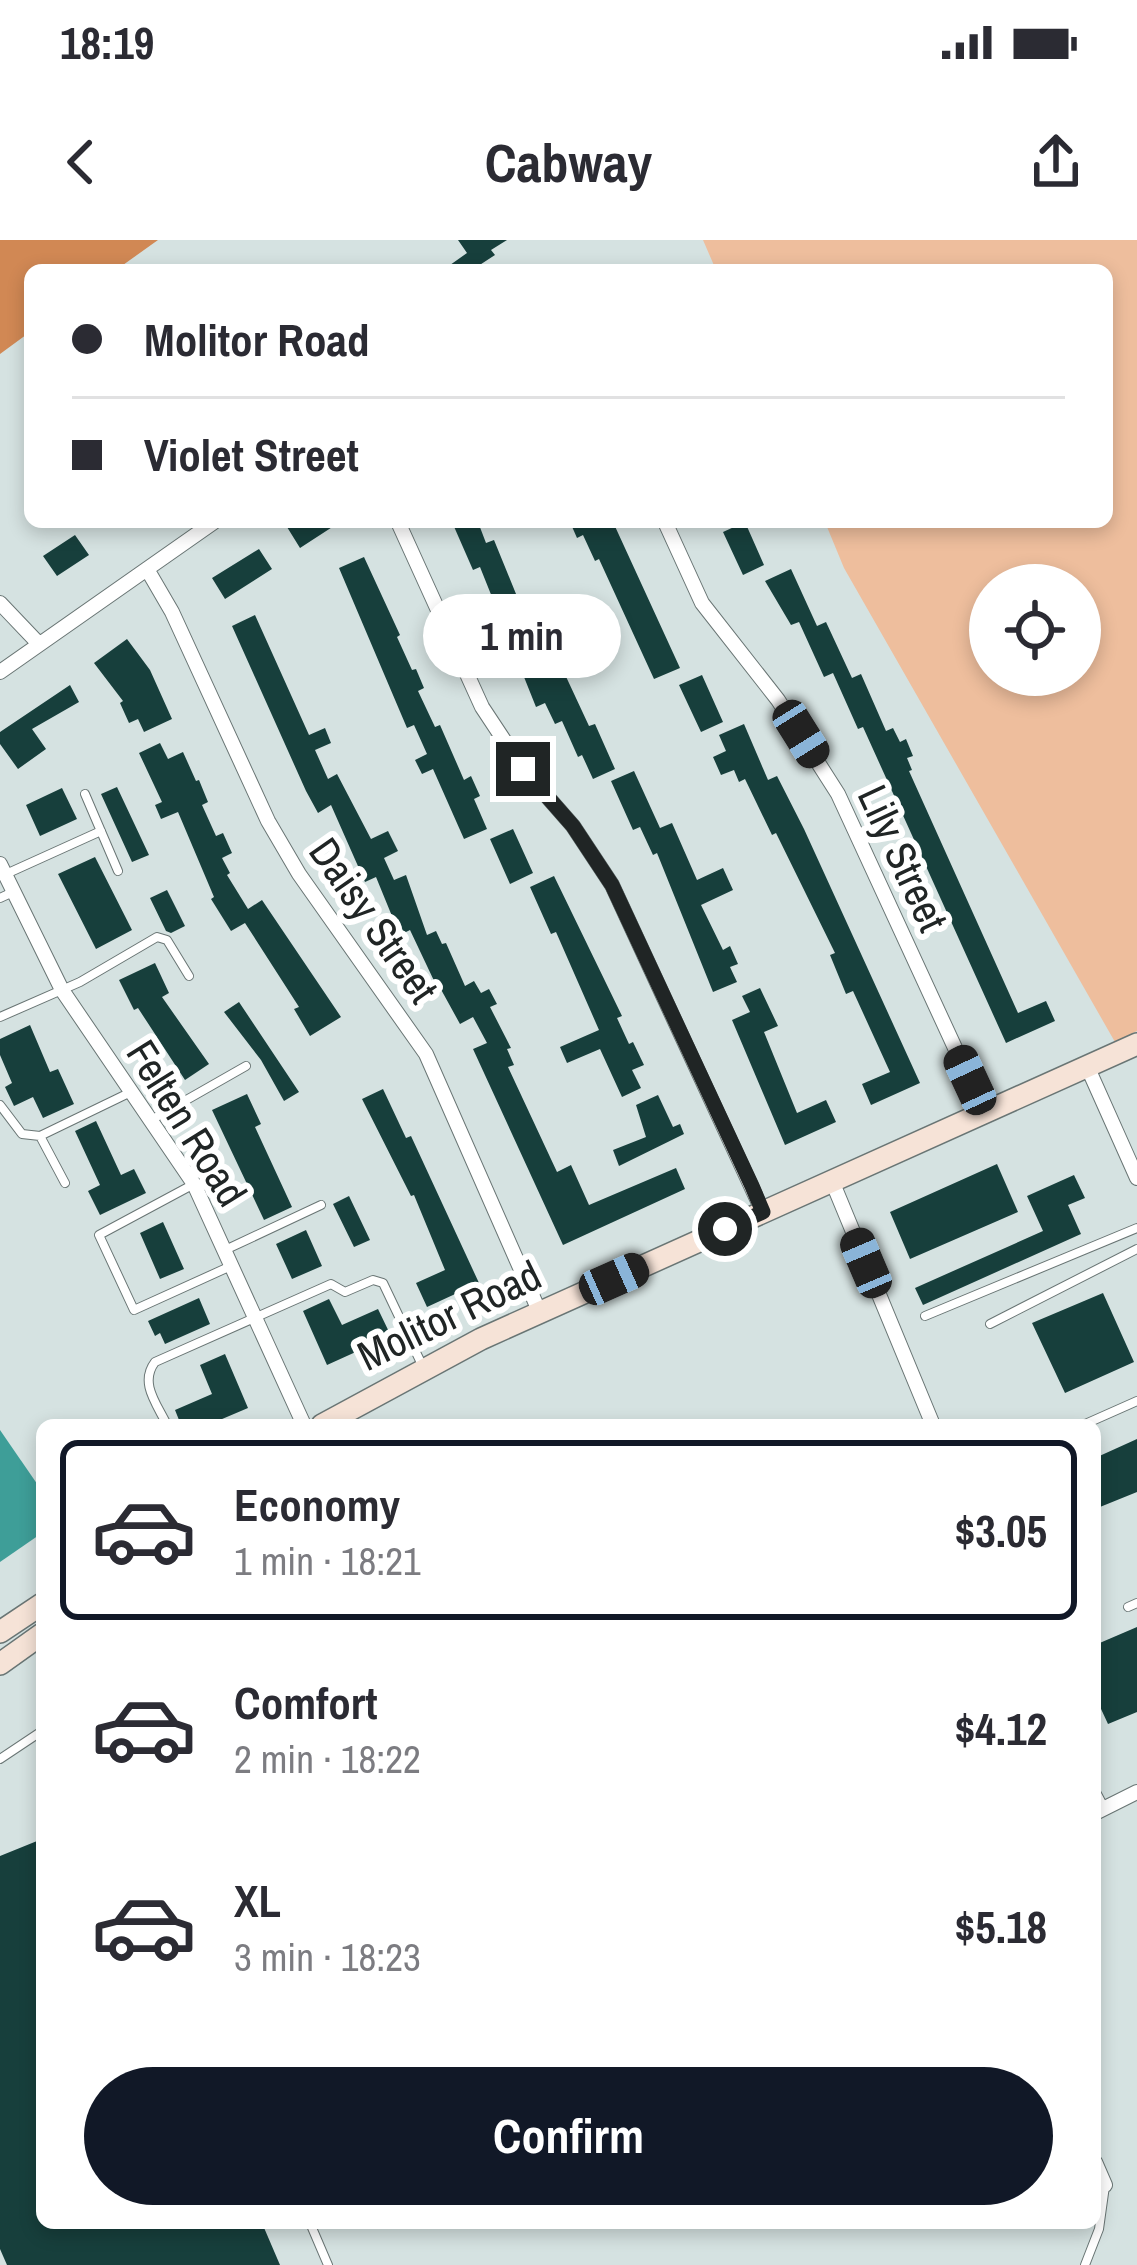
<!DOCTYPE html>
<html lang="en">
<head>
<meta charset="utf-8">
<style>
	body { margin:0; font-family:"Archivo Narrow",sans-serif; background:#f7f7f7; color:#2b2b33; height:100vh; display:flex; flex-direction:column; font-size:45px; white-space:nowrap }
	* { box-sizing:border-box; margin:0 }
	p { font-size:39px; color:#7c7c81 }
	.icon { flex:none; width:66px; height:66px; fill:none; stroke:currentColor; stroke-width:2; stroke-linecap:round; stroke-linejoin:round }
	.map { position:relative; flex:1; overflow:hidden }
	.sheet { position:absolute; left:36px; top:1179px; width:1065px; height:810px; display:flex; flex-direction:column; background:#fff; border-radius:18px; box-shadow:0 6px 18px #0003 }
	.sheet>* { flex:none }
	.hud { position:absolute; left:24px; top:24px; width:1089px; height:264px; border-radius:18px; box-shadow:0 6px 18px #0003; display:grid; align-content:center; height:264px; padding:0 48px; background:#fff }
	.fabs { position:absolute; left:969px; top:324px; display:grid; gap:24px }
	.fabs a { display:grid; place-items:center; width:132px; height:132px; border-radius:50%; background:#fff; box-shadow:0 6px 18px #0003; font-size:60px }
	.end { position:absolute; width:54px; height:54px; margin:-27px; border:15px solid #202525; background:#fff; box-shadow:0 0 0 6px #fff }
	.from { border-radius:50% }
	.bubble { position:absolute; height:84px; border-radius:42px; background:#fff; box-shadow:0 6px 18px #0003; font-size:39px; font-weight:800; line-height:84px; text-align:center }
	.car { position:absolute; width:36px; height:72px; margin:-36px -18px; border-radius:15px; box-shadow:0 0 9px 3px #0007; background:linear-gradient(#222 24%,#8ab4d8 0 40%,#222 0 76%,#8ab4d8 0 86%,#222 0) }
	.hud b { display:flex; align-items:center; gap:42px; height:114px; font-size:45px }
	.hud b+b { border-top:3px solid #e1e1e2 }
	.hud i { width:30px; height:30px; background:#2b2b33 }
	ul { padding:21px 0 0; list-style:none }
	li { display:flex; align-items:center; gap:36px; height:180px; margin:0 24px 18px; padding:0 24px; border:6px solid transparent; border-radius:18px }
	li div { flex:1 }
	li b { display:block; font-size:45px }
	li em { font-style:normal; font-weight:800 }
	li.active { border-color:#111827 }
	li>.icon { width:108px; height:108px; stroke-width:1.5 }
	.primary-button { display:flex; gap:24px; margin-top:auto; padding:24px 48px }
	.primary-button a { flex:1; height:138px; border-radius:72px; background:#111827; color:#fff; font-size:48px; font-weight:800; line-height:138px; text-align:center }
	.status { display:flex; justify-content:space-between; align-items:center; height:84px; padding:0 60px; background:#fff; direction:ltr }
	.status svg { height:33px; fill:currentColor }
	header { display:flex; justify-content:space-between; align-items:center; height:156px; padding:0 48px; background:#fff; font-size:54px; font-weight:800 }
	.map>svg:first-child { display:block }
	.green { fill:#eebe9d; fill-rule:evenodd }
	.forest { fill:#d18854 }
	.water { fill:#3e9e98 }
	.building { fill:#173f3c }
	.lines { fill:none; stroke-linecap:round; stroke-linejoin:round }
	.lane-casing { stroke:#697574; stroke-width:10 }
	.street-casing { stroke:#697574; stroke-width:16 }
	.secondary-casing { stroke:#697574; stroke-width:24 }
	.lane { stroke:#fff; stroke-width:8 }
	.street { stroke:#fff; stroke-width:14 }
	.secondary { stroke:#f6e3d7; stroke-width:21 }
	.route { stroke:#202525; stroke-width:15 }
	.labels { text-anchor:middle; stroke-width:12; stroke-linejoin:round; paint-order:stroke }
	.street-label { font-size:42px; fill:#202525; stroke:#fff }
</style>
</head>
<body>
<div class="status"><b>18:19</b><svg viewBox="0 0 49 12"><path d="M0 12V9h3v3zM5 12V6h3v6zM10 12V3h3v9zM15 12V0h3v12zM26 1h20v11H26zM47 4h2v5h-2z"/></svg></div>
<header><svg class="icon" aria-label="back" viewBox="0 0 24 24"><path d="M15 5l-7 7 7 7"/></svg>Cabway<svg class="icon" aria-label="share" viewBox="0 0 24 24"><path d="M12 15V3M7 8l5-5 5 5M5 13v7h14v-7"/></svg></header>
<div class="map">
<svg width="1137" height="2025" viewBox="0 0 1137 2025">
	<rect width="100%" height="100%" fill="#d5e2e1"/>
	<path class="green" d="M703 0H1137V791L1115 802 844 328 825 282H1107V30H716ZM1080 345V435H990V345Z"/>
	<path class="forest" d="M0 0H158L116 30H30V92L0 114Z"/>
	<path class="water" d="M0 1190 42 1251V1293L0 1322Z"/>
	<path class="building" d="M458 0H507L491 10 495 15 472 30H443L467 13Z
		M294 282H340L300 308 287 287Z
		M452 282H478L486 303 494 300 527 381 543 374 554 400 539 407 551 433 562 428 589 486 595 484 615 529 593 539 582 515 578 517 562 481 555 484 545 463 536 467 480 327 473 330Z
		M570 282H613L680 428 654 439 599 319 595 321 583 295 577 298Z
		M745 282 764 325 743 335 723 292Z
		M75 295 89 315 57 336 43 316Z
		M259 309 272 329 225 359 212 338Z
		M364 317 400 395 397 397 412 430 416 429 424 448 418 451 435 487 440 485 464 540 471 536 480 556 474 559 487 589 464 599 433 529 422 534 415 520 427 514 414 485 407 488 339 328Z
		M791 329 817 386 826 382 852 438 861 434 886 491 893 488 900 502 906 499 913 516 907 518 912 530 909 531 1018 773 1046 761 1055 781 1006 803 863 487 858 489 833 433 824 437 799 382 791 385 765 341Z
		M255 375 309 495 325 488 331 503 315 510 328 539 337 534 371 599 388 591 398 611 384 618 394 640 406 635 427 695 436 691 442 704 446 703 465 746 474 741 481 753 489 749 497 764 490 767 511 808 507 809 514 825 508 827 557 932 571 925 589 965 676 928 685 949 563 1005 473 809 487 803 473 777 460 784 438 744 436 745 410 690 404 693 398 679 394 681 376 637 365 642 331 565 318 573 306 551 232 386Z
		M127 399 150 430 172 479 144 492 138 479 129 483 120 463 123 461 94 423Z
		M702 435 723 482 701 492 679 445Z
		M70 445 79 462 32 489 46 509 18 529 0 504V492Z
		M744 484 768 540 777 536 804 589 920 843 871 865 862 844 890 832 853 751 846 754 830 715 835 713 776 593 772 595 745 539 739 542 734 530 721 535 713 517 726 511 719 495Z
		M160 503 168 519 183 512 196 541 199 540 208 562 202 565 216 596 223 593 232 613 222 618 230 633 227 635 248 669 262 660 341 777 310 796 294 769 299 767 245 683 231 691 211 659 214 657 178 572 161 579 155 565 162 562 139 513Z
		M634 531 660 588 672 583 697 640 723 628 733 650 701 665 723 710 730 706 738 724 730 727 737 742 713 752 657 613 653 615 640 587 633 590 611 541Z
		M117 547 149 615 132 622 101 554Z
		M62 548 77 579 40 596 26 565Z
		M513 589 533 633 510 644 490 599Z
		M95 617 132 690 96 709 58 634Z
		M554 636 622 776 617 778 629 804 633 802 644 825 632 830 641 848 622 857 600 809 567 823 560 807 599 790 556 692 551 694 530 647Z
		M167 650 185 686 171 693 166 691 150 658Z
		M155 723 169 753 162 757 209 824 185 840 138 768 134 770 119 740Z
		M760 748 778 786 764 792 797 873 826 860 836 882 785 905 732 780 750 772 742 756Z
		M239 762 299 852 284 861 261 820 224 772Z
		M30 785 50 832 58 829 74 864 43 878 33 857 14 866 5 847 12 843 0 815V799Z
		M383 849 406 898 411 896 479 1043 427 1067 416 1043 445 1030 414 955 411 956 362 859Z
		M247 854 261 884 255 887 292 967 264 980 212 870Z
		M658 855 673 887 680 884 684 894 619 926 613 910 646 897 636 865Z
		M96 881 121 935 134 929 146 953 100 975 88 951 100 945 75 891Z
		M997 924 1018 972 910 1019 890 972Z
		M1074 935 1085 958 1068 965 1081 994 923 1065 915 1048 1043 991 1027 956Z
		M349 956 370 1000 354 1007 333 964Z
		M163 982 184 1029 160 1039 140 993Z
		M306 990 322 1026 292 1039 276 1004Z
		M1103 1053 1134 1122 1065 1153 1032 1083Z
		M199 1058 210 1084 165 1104 160 1093 155 1096 148 1081Z
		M329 1059 342 1085 378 1069 391 1096 327 1125 303 1071Z
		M225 1114 248 1168 208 1185H181L175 1170 212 1154 200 1125Z
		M1137 1199V1252L1095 1269V1218Z
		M1137 1387V1472L1108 1484 1095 1456V1405Z
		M42 1599V1983H262L280 2025H7L0 2009V1616Z"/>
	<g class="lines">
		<g class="lane-casing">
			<path id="lane" d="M85 554 118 631
				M6 634 101 591
				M0 658 13 652
				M0 777 80 742 157 697 167 700 189 736
				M0 865 22 894 40 896 131 852
				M153 879 246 826
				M40 896 65 943
				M194 944 99 995 134 1070 231 1026
				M225 1010 321 965
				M925 1076 1137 988
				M990 1084 1137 1009
				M167 1185C157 1164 139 1143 155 1122L331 1044 345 1052 373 1040 383 1043 423 1127
				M1083 1185 1137 1161
				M1128 1367 1137 1363
				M0 1519 42 1491
				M1095 1550 1104 1567
				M310 1983 328 2025
				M1085 2025 1099 1989 1105 1946"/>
		</g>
		<g class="street-casing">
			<path id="street" d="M398 282 482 467 523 529 573 586 612 645 763 972
				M665 282 702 363 778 460 838 554 985 873
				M147 329 172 372 268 581 299 634 426 814 540 1073
				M0 363 39 404
				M0 432 214 282
				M0 624 62 750 194 944 304 1185
				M1087 826 1137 938
				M832 941 933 1185
				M1095 1573 1137 1552
				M1095 1922 1105 1945"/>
		</g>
		<g class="secondary-casing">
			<path id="secondary" d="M322 1185 481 1099 1137 804
				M0 1392 42 1364
				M0 1424 42 1394"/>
		</g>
		<use href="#lane" class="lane"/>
		<use href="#street" class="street"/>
		<use href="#secondary" class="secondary"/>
	</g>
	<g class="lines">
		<path class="route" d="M523 529 573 586 612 645 752 946 763 972 725 989"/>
	</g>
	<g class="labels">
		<g class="street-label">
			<text transform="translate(903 618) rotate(65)" y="15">Lily Street</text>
			<text transform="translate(374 680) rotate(55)" y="15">Daisy Street</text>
			<text transform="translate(187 883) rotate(58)" y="15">Felten Road</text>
			<text transform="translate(449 1075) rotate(-26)" y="15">Molitor Road</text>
		</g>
	</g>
</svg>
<div class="fabs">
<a><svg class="icon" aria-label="locate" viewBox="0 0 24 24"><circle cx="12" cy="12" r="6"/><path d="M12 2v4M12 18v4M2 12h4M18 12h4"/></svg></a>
</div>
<i class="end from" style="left:725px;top:989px"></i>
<i class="end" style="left:523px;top:529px"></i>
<div class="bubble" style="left:423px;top:354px;width:198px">1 min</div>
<i class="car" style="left:801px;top:494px;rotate:148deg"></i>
<i class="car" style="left:970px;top:840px;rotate:335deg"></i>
<i class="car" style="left:866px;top:1023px;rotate:337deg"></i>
<i class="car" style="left:614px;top:1039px;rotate:66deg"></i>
<div class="hud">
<b><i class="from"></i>Molitor Road</b>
<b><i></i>Violet Street</b>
</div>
<section class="sheet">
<ul>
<li class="active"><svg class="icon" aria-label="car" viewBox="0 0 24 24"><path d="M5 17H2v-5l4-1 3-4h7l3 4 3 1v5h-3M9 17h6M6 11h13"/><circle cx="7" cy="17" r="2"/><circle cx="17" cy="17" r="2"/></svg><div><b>Economy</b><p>1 min · 18:21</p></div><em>$3.05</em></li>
<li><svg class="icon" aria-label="car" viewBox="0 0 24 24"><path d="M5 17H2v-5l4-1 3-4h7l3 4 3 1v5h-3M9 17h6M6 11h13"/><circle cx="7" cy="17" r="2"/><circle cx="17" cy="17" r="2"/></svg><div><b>Comfort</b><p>2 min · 18:22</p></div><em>$4.12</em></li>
<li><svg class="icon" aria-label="car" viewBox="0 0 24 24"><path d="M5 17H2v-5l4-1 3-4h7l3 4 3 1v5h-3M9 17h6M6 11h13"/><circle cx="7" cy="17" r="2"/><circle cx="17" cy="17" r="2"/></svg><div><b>XL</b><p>3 min · 18:23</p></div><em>$5.18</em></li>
</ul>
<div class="primary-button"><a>Confirm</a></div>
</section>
</div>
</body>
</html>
